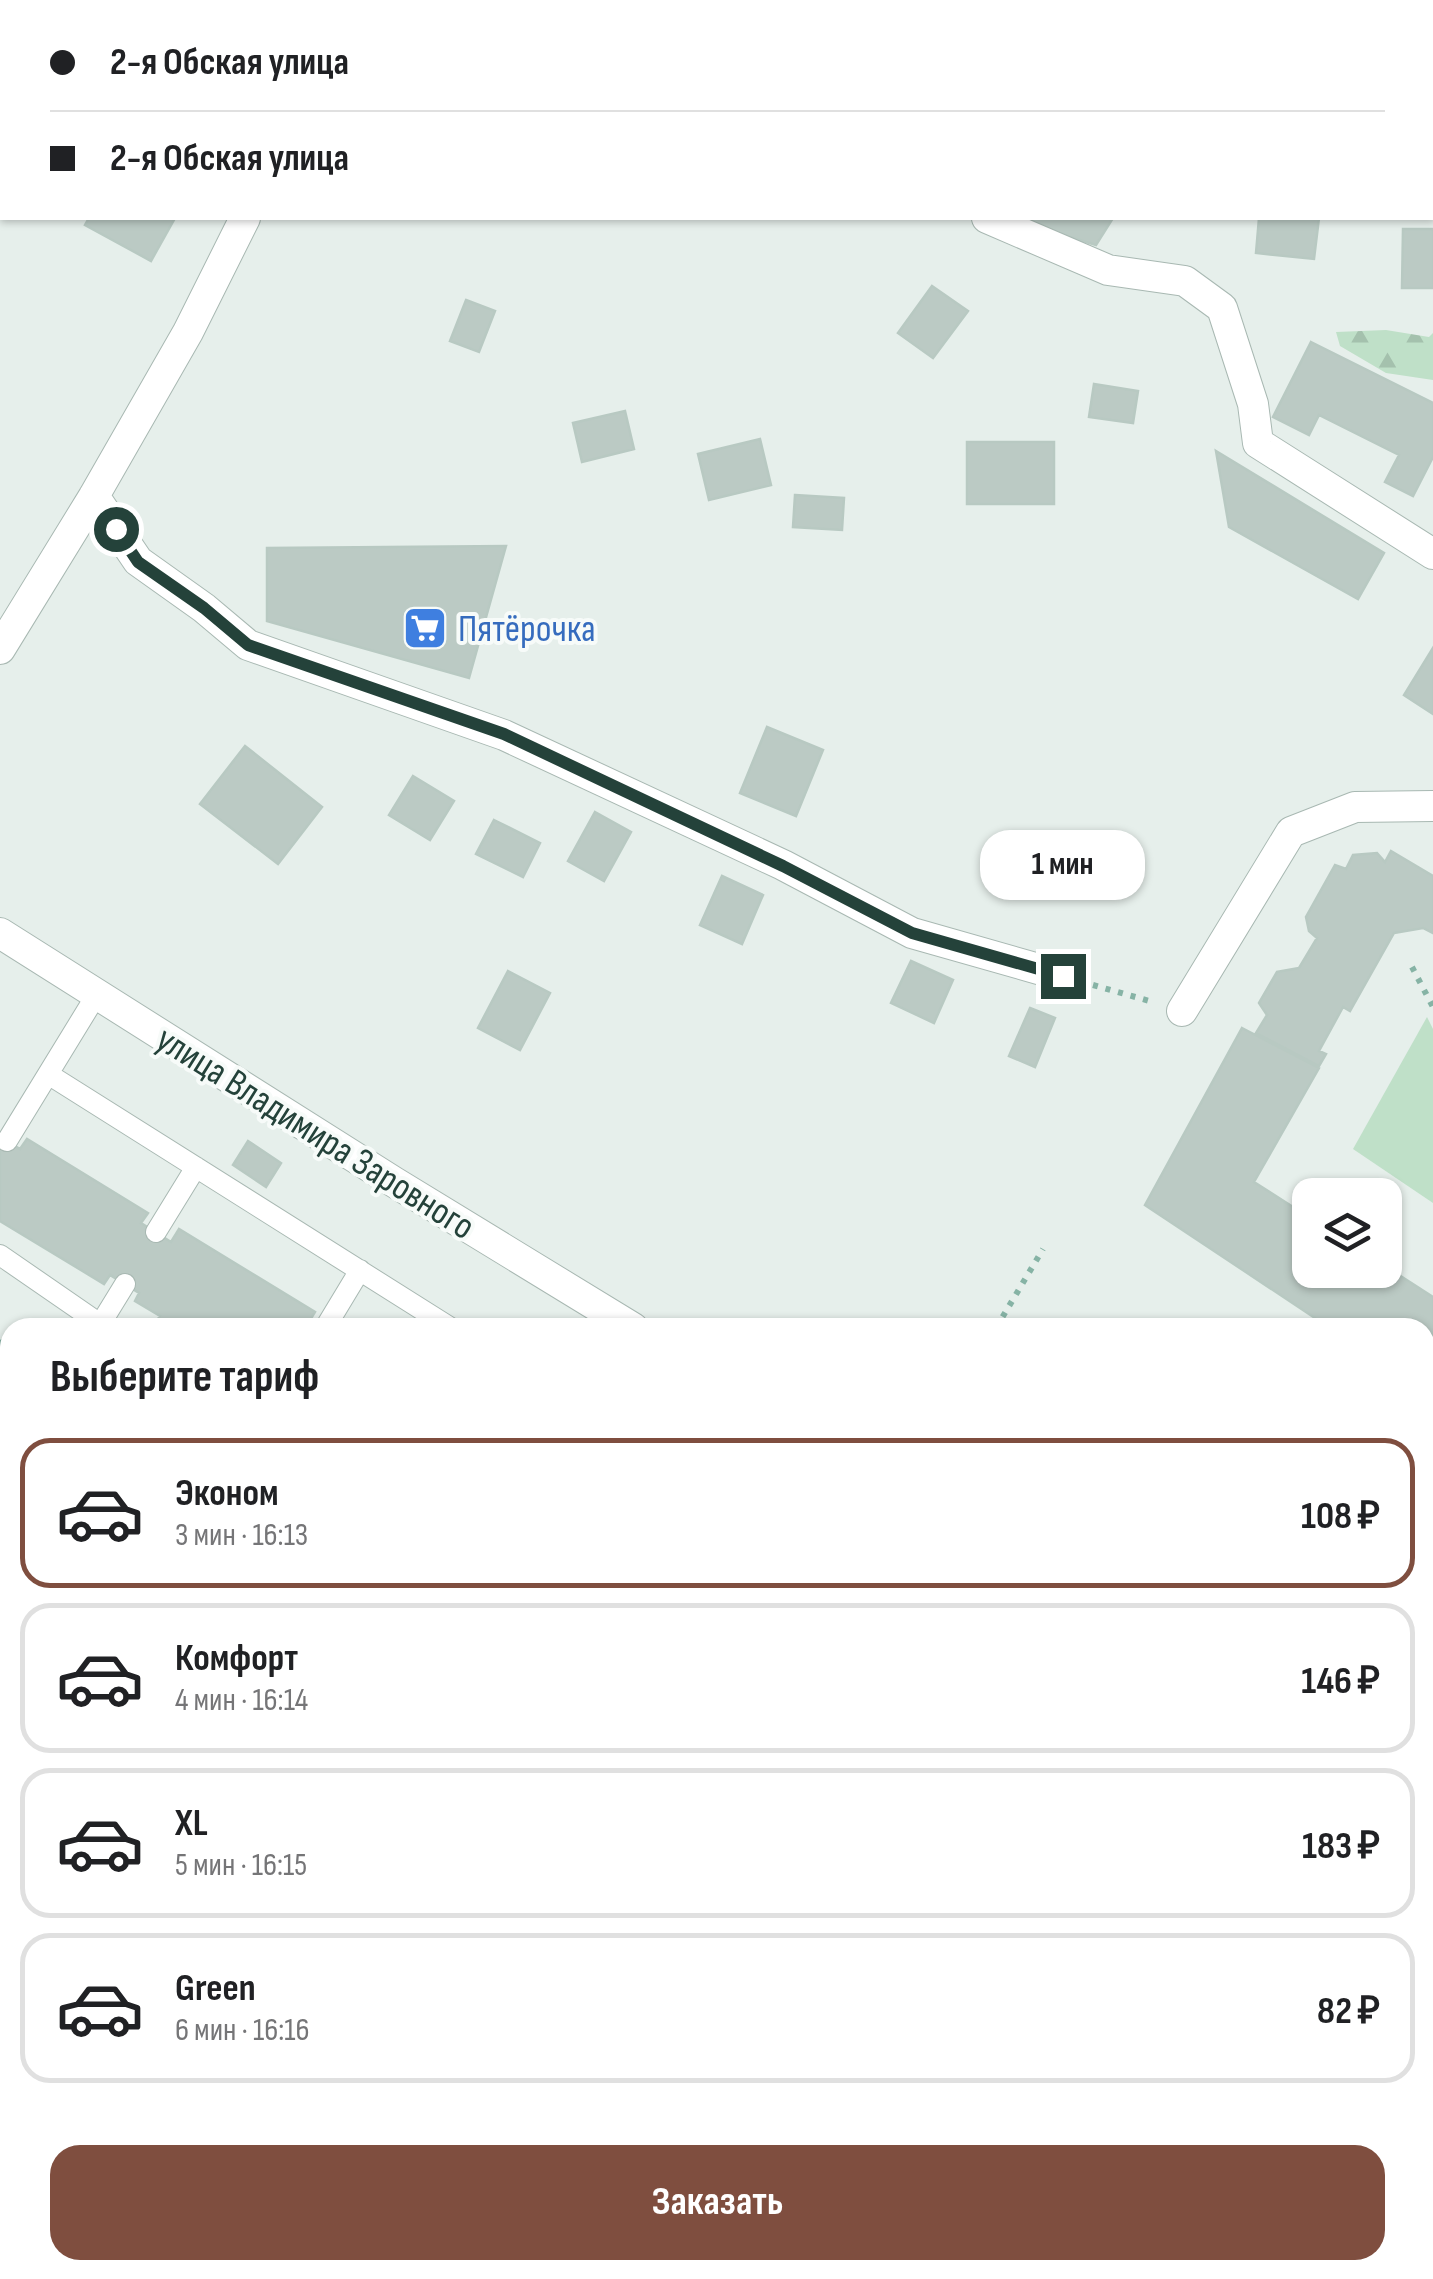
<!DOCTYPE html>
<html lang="ru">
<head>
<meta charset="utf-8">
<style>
	body { margin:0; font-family:"Sofia Sans Condensed",sans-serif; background:#f6f6f6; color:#202124; height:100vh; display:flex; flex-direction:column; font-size:38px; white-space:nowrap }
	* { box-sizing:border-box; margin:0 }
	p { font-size:32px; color:#757577 }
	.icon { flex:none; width:55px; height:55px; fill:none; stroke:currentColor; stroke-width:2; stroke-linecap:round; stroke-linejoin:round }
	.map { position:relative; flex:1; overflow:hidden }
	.panel { position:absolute; left:0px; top:1318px; width:1435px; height:962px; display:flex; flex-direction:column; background:#fff; border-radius:30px 30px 0 0; box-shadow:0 2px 8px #0004 }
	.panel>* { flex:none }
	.top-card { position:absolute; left:0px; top:0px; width:1435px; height:220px; box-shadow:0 2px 8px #0004; display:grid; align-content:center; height:220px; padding:0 50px; background:#fff }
	.controls { position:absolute; left:1292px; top:1178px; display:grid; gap:20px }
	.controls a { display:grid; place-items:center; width:110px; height:110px; border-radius:20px; background:#fff; box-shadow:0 2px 8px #0004; font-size:50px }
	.end { position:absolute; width:45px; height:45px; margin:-22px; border:12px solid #24423a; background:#fff; box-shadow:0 0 0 5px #fff }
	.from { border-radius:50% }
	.bubble { position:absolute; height:70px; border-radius:30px; background:#fff; box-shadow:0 2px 8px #0004; font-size:32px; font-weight:700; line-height:70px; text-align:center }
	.top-card b { display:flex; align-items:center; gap:35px; height:95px; font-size:38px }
	.top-card b+b { border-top:2px solid #e0e0e0 }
	.top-card i { width:25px; height:25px; background:#202124 }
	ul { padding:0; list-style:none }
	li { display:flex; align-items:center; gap:30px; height:150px; margin:0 20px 15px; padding:0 30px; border:5px solid #e0e0e0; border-radius:30px }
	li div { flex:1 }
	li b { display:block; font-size:38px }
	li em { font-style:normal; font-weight:700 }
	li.current { border-color:#7f4e3f }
	li>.icon { width:90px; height:90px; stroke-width:1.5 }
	h2 { padding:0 50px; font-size:45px; line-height:120px }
	.button { display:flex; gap:20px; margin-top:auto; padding:20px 50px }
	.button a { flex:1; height:115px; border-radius:30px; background:#7f4e3f; color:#fff; font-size:40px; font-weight:700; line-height:115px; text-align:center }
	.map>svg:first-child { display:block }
	.forest { fill:url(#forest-firs) }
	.park { fill:#bfe0c8 }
	.building { fill:#bbcac4; stroke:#b8c9c2; stroke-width:2.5 }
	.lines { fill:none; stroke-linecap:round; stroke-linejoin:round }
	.lane-casing { stroke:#a8b8b2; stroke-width:22 }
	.street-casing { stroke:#a8b8b2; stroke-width:32 }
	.secondary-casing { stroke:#a4bbb3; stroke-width:32 }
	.highway-casing { stroke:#c2cac8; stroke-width:32 }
	.path { stroke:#86b3a5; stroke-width:6; stroke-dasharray:5 8; stroke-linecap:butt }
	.lane { stroke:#fff; stroke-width:20 }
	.street { stroke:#fff; stroke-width:30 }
	.secondary { stroke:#fff; stroke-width:30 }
	.highway { stroke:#2f6f62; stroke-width:30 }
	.route { stroke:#24423a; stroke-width:12 }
	.labels { text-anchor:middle; stroke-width:8; stroke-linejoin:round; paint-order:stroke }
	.shop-label { font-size:38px; fill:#366cbe; stroke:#f7fbf9; text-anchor:start }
	.street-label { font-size:38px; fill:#24423a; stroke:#f7fbf9 }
</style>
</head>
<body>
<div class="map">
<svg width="1433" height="2279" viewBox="0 0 1433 2279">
	<defs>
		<pattern id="forest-firs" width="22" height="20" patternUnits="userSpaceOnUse" patternTransform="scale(2.5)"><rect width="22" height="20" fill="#bfe0c8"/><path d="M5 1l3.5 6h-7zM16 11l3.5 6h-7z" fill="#a4c1ad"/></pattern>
	</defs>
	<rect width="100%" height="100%" fill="#e6efeb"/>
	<path class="forest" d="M1386 330 1429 337 1433 333V380L1386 373 1340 346 1336 332Z"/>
	<path class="park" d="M1427 1017 1433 1029V1203L1353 1149Z"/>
	<path class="building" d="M0 0H84L2 2V22Z
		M888 0H1172L1176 2H887Z
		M89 218H175L151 261 85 225Z
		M1021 218H1113L1096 245 1034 226Z
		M1259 218H1319L1314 259 1256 253Z
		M1403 229H1433V288H1402Z
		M932 286 968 311 933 358 898 333Z
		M466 300 495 311 479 352 450 341Z
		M1311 342 1433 403V457L1413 496 1385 482 1399 455 1319 415 1309 435 1273 417Z
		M1094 384 1138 391 1133 423 1089 417Z
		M625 411 634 449 582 462 573 423Z
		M760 439 771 485 709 500 698 454Z
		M967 442H1054V504H967Z
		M1216 451 1384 553 1358 599 1229 527Z
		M795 495 844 498 842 530 793 527Z
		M506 546 469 678 267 621V548Z
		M1433 648V714L1404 695Z
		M767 727 823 750 796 816 740 793Z
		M245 746 322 807 278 864 200 804Z
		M413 776 454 801 430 840 389 815Z
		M595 812 631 832 604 881 568 861Z
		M494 820 540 843 523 877 476 854Z
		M1391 851 1433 876V933L1423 928 1394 933 1350 1011 1343 1007 1319 1051 1326 1054 1319 1066 1256 1033 1267 1015 1259 1003 1277 972 1299 968 1317 938 1309 931 1306 917 1335 865 1346 869 1353 855 1377 853 1385 862Z
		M722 876 763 895 742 944 700 925Z
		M911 961 953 980 934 1023 891 1003Z
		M508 971 550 993 520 1050 478 1028Z
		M1030 1008 1055 1018 1035 1067 1009 1056Z
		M1242 1028 1319 1068 1254 1182 1310 1218V1270H1385V1266L1433 1297V1396L1425 1390V1328H1330L1145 1205Z
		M0 1137 20 1149 27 1139 148 1213 141 1223 171 1242 179 1229 315 1312 307 1325 312 1328H152L160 1316 135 1301 139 1293 110 1275 104 1284 0 1221Z
		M248 1141 281 1163 266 1187 233 1165Z
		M10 1555V1727L0 1734V1571Z
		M1433 1847V2030L1425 2025V1860Z"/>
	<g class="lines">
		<g class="lane-casing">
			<path id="lane" d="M48 1074 451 1328
				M7 1141 97 994
				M156 1232 196 1167
				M0 1255 100 1324
				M98 1328 125 1284
				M325 1328 360 1270
				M0 1487 10 1470
				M0 1514 10 1520
				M0 1810 10 1804
				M1043 2279 1044 2270"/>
		</g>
		<g class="street-casing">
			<path id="street" d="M987 218 1108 270 1185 281 1222 308 1253 404 1258 443 1433 554
				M94 496 138 561 204 608 248 645 504 735 783 865 912 933 1063 976
				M0 649 94 496 188 332 245 218
				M0 933 394 1182 633 1328
				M1182 1011 1291 832 1355 807 1433 806"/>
		</g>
		<g class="secondary-casing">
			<path id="secondary" d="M346 0H353"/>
		</g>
		<g class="highway-casing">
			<path id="highway" d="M1398 0 1403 2
				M1432 21H1433"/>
		</g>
		<path class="path" d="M1412 967 1433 1007
			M1093 985 1153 1002
			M996 1328 1043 1249
			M0 1343 10 1340
			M0 1884 10 1879
			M0 1950 10 1952
			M0 2046 10 2051
			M7 2141 10 2174
			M0 2262 10 2269
			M12 2270 25 2279
			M205 2270 220 2279
			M427 2270 441 2279
			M520 2270 524 2279
			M397 2279 415 2270
			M833 2279 838 2270
			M1009 2279V2270"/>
		<use href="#lane" class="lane"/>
		<use href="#street" class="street"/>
		<use href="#secondary" class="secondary"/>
		<use href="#highway" class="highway"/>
	</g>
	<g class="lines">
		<path class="route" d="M116 529 138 562 204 608 248 645 504 734 783 866 912 933 1063 976"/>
	</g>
	<defs>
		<g id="supermarket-square" transform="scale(2.25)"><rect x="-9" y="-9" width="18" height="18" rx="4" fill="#3f7fe0" stroke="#f7fbf9"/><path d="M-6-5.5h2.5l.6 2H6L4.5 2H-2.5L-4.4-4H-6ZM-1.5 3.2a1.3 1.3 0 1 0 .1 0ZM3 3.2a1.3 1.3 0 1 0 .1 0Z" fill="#fff"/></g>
	</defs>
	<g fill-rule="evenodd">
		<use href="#supermarket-square" x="425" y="628"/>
	</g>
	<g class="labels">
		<g class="shop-label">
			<text x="458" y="641">Пятёрочка</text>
		</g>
		<g class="street-label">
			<text transform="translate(316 1132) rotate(32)" y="13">улица Владимира Заровного</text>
		</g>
	</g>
</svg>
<div class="controls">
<a><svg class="icon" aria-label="layers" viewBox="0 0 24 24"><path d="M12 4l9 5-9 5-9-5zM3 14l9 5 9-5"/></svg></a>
</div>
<i class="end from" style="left:116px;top:529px"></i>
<i class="end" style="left:1063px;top:976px"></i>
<div class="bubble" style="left:980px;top:830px;width:165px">1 мин</div>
<div class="top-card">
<b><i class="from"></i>2-я Обская улица</b>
<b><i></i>2-я Обская улица</b>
</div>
<section class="panel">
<h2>Выберите тариф</h2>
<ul>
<li class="current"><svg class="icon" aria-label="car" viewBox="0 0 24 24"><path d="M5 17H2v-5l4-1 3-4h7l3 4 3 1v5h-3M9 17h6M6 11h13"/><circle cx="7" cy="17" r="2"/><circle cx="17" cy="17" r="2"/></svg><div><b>Эконом</b><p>3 мин · 16:13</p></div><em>108 ₽</em></li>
<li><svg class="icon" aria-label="car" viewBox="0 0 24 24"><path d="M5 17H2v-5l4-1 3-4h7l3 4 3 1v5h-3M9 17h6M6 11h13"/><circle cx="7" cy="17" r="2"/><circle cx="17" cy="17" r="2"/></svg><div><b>Комфорт</b><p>4 мин · 16:14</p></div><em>146 ₽</em></li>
<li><svg class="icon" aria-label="car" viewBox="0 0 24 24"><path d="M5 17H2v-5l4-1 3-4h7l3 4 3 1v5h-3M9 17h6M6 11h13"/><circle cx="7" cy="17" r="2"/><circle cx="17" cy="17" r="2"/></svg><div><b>XL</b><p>5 мин · 16:15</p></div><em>183 ₽</em></li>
<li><svg class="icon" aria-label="car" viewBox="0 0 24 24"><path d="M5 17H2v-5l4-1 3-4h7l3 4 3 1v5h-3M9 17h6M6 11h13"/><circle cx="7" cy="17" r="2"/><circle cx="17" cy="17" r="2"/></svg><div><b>Green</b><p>6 мин · 16:16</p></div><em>82 ₽</em></li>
</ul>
<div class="button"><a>Заказать</a></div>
</section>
</div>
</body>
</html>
